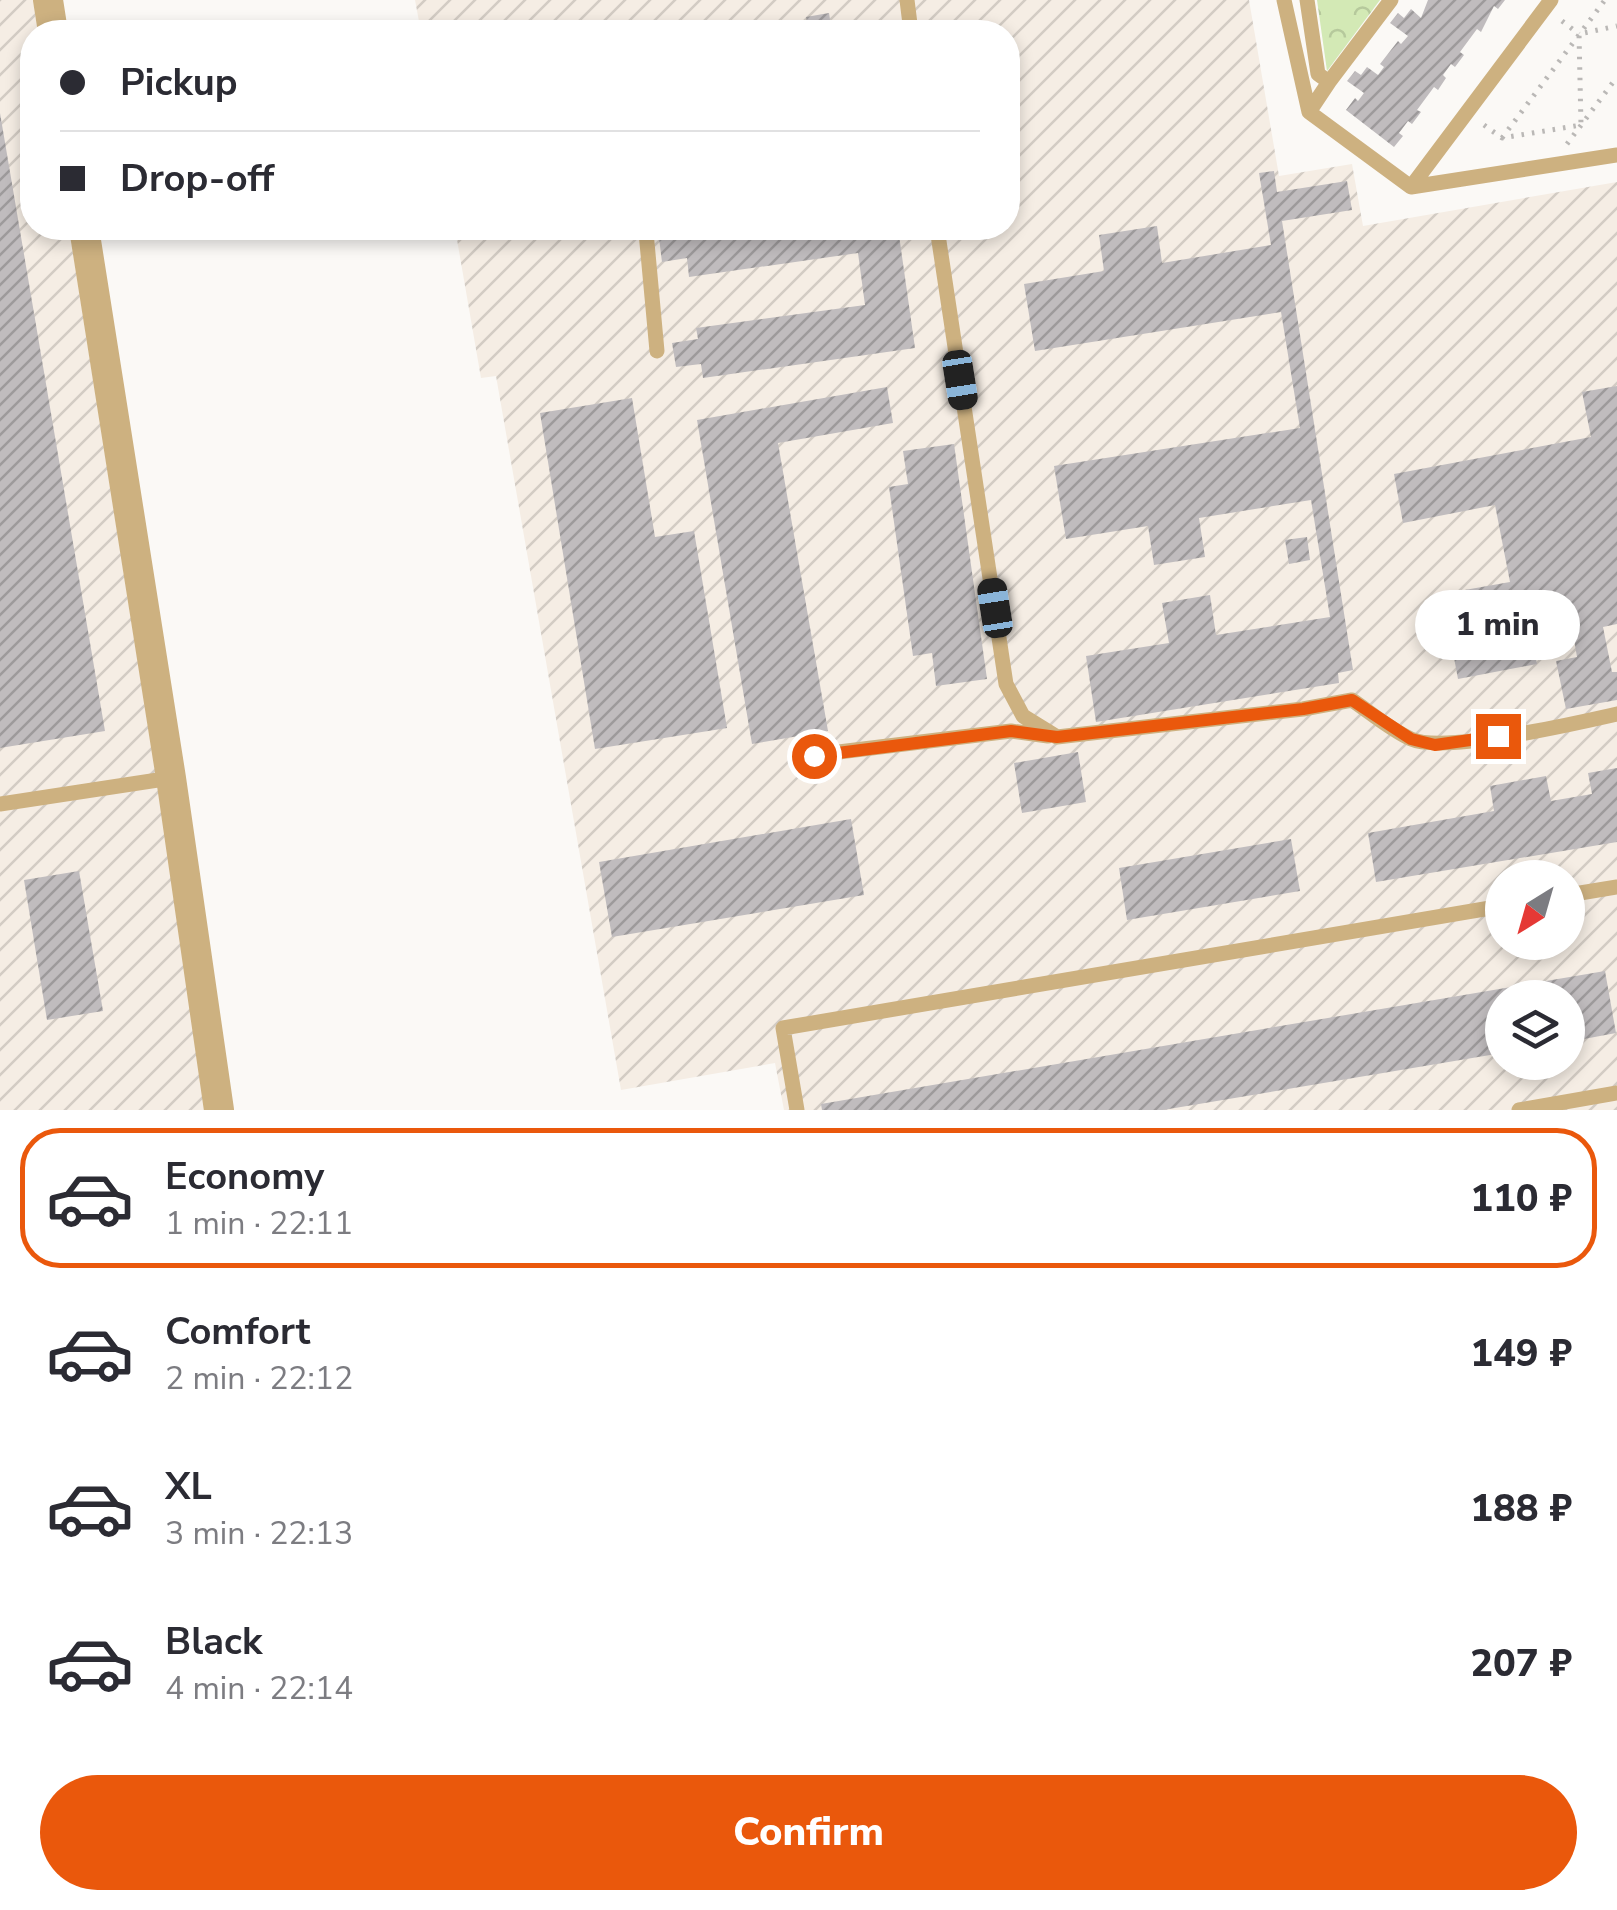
<!DOCTYPE html>
<html lang="en">
<head>
<meta charset="utf-8">
<style>
	body { margin:0; font-family:"Nunito Sans",sans-serif; background:#f2f2f3; color:#2b2b33; height:100vh; display:flex; flex-direction:column; font-size:38px; white-space:nowrap }
	* { box-sizing:border-box; margin:0 }
	p { font-size:32px; color:#7c7c81 }
	.icon { flex:none; width:55px; height:55px; fill:none; stroke:currentColor; stroke-width:2; stroke-linecap:round; stroke-linejoin:round }
	.map { position:relative; height:1110px; overflow:hidden }
	.panel { display:flex; flex-direction:column; background:#fff; flex:1 }
	.panel>* { flex:none }
	.banner { position:absolute; left:20px; top:20px; width:1000px; height:220px; border-radius:40px; box-shadow:0 5px 15px #0003; display:grid; align-content:center; height:220px; padding:0 40px; background:#fff }
	.needle { width:65px; rotate:217deg }
	.controls { position:absolute; left:1485px; top:860px; display:grid; gap:20px }
	.controls a { display:grid; place-items:center; width:100px; height:100px; border-radius:50%; background:#fff; box-shadow:0 5px 15px #0003; font-size:50px }
	.end { position:absolute; width:45px; height:45px; margin:-22px; border:12px solid #ea580c; background:#fff; box-shadow:0 0 0 5px #fff }
	.from { border-radius:50% }
	.bubble { position:absolute; height:70px; border-radius:35px; background:#fff; box-shadow:0 5px 15px #0003; font-size:32px; font-weight:800; line-height:70px; text-align:center }
	.car { position:absolute; width:30px; height:60px; margin:-30px -15px; border-radius:12px; box-shadow:0 0 8px 2px #0007; background:linear-gradient(#222 24%,#8ab4d8 0 40%,#222 0 76%,#8ab4d8 0 86%,#222 0) }
	.banner b { display:flex; align-items:center; gap:35px; height:95px; font-size:38px }
	.banner b+b { border-top:2px solid #e1e1e2 }
	.banner i { width:25px; height:25px; background:#2b2b33 }
	ul { padding:18px 0 0; list-style:none }
	li { display:flex; align-items:center; gap:30px; height:140px; margin:0 20px 15px; padding:0 20px; border:5px solid transparent; border-radius:40px }
	li div { flex:1 }
	li b { display:block; font-size:38px }
	li em { font-style:normal; font-weight:800 }
	li.selected { border-color:#ea580c }
	li>.icon { width:90px; height:90px; stroke-width:1.5 }
	.cta { display:flex; gap:20px; margin-top:auto; padding:20px 40px }
	.cta a { flex:1; height:115px; border-radius:60px; background:#ea580c; color:#fff; font-size:40px; font-weight:800; line-height:115px; text-align:center }
	.map>svg:first-child { display:block }
	.industrial { fill:url(#industrial-furrows); fill-rule:evenodd }
	.park { fill:url(#park-crowns) }
	.building { fill:url(#building-hatch) }
	.lines { fill:none; stroke-linecap:round; stroke-linejoin:round }
	.path { stroke:#bab8b6; stroke-width:5; stroke-dasharray:2.5 8; stroke-linecap:butt }
	.lane { stroke:#cdb180; stroke-width:15 }
	.street { stroke:#cdb180; stroke-width:30 }
	.route { stroke:#ea580c; stroke-width:12 }
</style>
</head>
<body>
<div class="map">
<svg width="1617" height="1110" viewBox="0 0 1617 1110">
	<defs>
		<pattern id="industrial-furrows" width="10" height="10" patternUnits="userSpaceOnUse" patternTransform="scale(2.5)"><rect width="10" height="10" fill="#f5ede4"/><path d="M-1 1l2-2M0 10L10 0M9 11l2-2" fill="none" stroke="#d3ccc4"/></pattern>
		<pattern id="park-crowns" width="20" height="18" patternUnits="userSpaceOnUse" patternTransform="scale(2.5)"><rect width="20" height="18" fill="#d3e9b5"/><path d="M2 6a3 3 0 1 1 6 0M12 15a3 3 0 1 1 6 0" fill="none" stroke="#b6c99c"/></pattern>
		<pattern id="building-hatch" width="6" height="6" patternUnits="userSpaceOnUse" patternTransform="scale(2.5)"><rect width="6" height="6" fill="#c0bcbe"/><path d="M-1 1l2-2M0 6l6-6M5 7l2-2" fill="none" stroke="#9d9a9b"/></pattern>
	</defs>
	<rect width="100%" height="100%" fill="#fbf9f6"/>
	<path class="industrial" d="M0 0H33L38 32H32V228H69L209 1110H0Z
		M415 0H1249L1279 176 1352 164 1363 226 1617 182V1110H784L775 1063 621 1090 496 376 481 378 455 228H1008V32H421ZM1502 878H1568V942H1502ZM1502 998H1568V1062H1502Z"/>
	<path class="park" d="M1317 0H1380L1327 71Z"/>
	<path class="building" d="M1428 0H1505L1498 9 1494 6 1481 32 1477 29 1460 52 1464 55 1455 67 1451 64 1443 75 1446 78 1438 90 1434 87 1417 110 1421 112 1412 124 1408 121 1399 133 1403 136 1394 147 1346 110 1355 98 1358 101 1364 93 1347 81 1355 71 1361 75 1367 67 1378 75 1384 67 1380 64 1398 41 1401 44 1408 36 1390 23 1398 13 1404 18 1411 9 1421 18Z
		M829 13 832 32H809L806 17Z
		M894 21 896 32H859L858 27Z
		M0 113 105 731 0 748Z
		M1274 171 1277 192 1347 181 1352 210 1282 221 1353 670 1338 673 1339 683 1096 722 1086 656 1169 643 1162 603 1210 595 1216 635 1330 617 1311 500 1199 518 1205 557 1154 565 1148 526 1066 539 1054 466 1300 428 1281 312 1035 351 1024 284 1104 271 1099 235 1157 226 1162 263 1271 245 1259 173Z
		M682 228H898L915 348 703 378 701 364 676 367 672 343 698 339 696 328 865 305 858 253 689 277 687 258 662 262 659 238 683 235Z
		M1617 386V624L1603 627 1612 672H1617V700L1566 709 1556 661 1577 657 1573 633 1532 641 1537 664 1458 679 1442 594 1510 582 1495 505 1403 523 1394 474 1591 437 1582 392Z
		M887 387 893 423 778 443 828 731 752 744 697 420Z
		M632 398 655 537 694 531 727 728 595 749 540 413Z
		M954 444 987 679 936 686 932 653 913 656 889 487 908 484 903 451Z
		M1307 537 1310 560 1289 564 1285 540Z
		M1078 752 1086 802 1022 813 1014 763Z
		M1617 768V842L1376 882 1368 833 1494 811 1490 786 1546 776 1551 801 1592 794 1588 773Z
		M851 819 864 895 612 937 599 862Z
		M1291 839 1300 891 1127 920 1119 868Z
		M79 871 103 1011 47 1020 24 880Z
		M1605 971 1616 1033 1568 1042V998H1502V1053L1163 1110H822L821 1104Z"/>
	<g class="lines">
		<path class="path" d="M1562 21 1579 34
			M1484 125 1502 138 1581 125 1579 34 1617 26
			M1502 138 1605 0
			M1567 144 1617 77"/>
		<path class="lane" d="M907 0 911 32
			M1284 0 1309 112 1411 187 1551 0
			M1307 0 1318 74 1329 82 1391 0
			M1309 112 1329 82
			M1411 187 1617 155
			M648 228 646 232 657 351
			M937 228 1006 684 1023 716 1057 737 1303 709 1352 700C1371 713 1391 730 1411 739 1444 754 1577 723 1617 714
			M814 755 1011 731 1048 736
			M0 804 171 778
			M1568 895 1617 887
			M797 1110 783 1028 1502 906
			M1519 1110 1617 1093"/>
		<path class="street" d="M48 0 53 32
			M84 228 171 778 219 1110"/>
	</g>
	<g class="lines">
		<path class="route" d="M814 756 1011 731 1057 737 1303 709 1352 700 1411 739 1435 745 1498 736"/>
	</g>
</svg>
<div class="controls">
<a><svg class="needle" viewBox="-14 -14 28 28"><path d="M0-13l5 13h-10z" fill="#e53935"/><path d="M0 13l5-13h-10z" fill="#7c7c81"/></svg></a>
<a><svg class="icon" aria-label="layers" viewBox="0 0 24 24"><path d="M12 4l9 5-9 5-9-5zM3 14l9 5 9-5"/></svg></a>
</div>
<i class="end from" style="left:814px;top:756px"></i>
<i class="end" style="left:1498px;top:736px"></i>
<div class="bubble" style="left:1415px;top:590px;width:165px">1 min</div>
<i class="car" style="left:960px;top:380px;rotate:171deg"></i>
<i class="car" style="left:995px;top:608px;rotate:351deg"></i>
<div class="banner">
<b><i class="from"></i>Pickup</b>
<b><i></i>Drop-off</b>
</div>
</div>
<section class="panel">
<ul>
<li class="selected"><svg class="icon" aria-label="car" viewBox="0 0 24 24"><path d="M5 17H2v-5l4-1 3-4h7l3 4 3 1v5h-3M9 17h6M6 11h13"/><circle cx="7" cy="17" r="2"/><circle cx="17" cy="17" r="2"/></svg><div><b>Economy</b><p>1 min · 22:11</p></div><em>110 ₽</em></li>
<li><svg class="icon" aria-label="car" viewBox="0 0 24 24"><path d="M5 17H2v-5l4-1 3-4h7l3 4 3 1v5h-3M9 17h6M6 11h13"/><circle cx="7" cy="17" r="2"/><circle cx="17" cy="17" r="2"/></svg><div><b>Comfort</b><p>2 min · 22:12</p></div><em>149 ₽</em></li>
<li><svg class="icon" aria-label="car" viewBox="0 0 24 24"><path d="M5 17H2v-5l4-1 3-4h7l3 4 3 1v5h-3M9 17h6M6 11h13"/><circle cx="7" cy="17" r="2"/><circle cx="17" cy="17" r="2"/></svg><div><b>XL</b><p>3 min · 22:13</p></div><em>188 ₽</em></li>
<li><svg class="icon" aria-label="car" viewBox="0 0 24 24"><path d="M5 17H2v-5l4-1 3-4h7l3 4 3 1v5h-3M9 17h6M6 11h13"/><circle cx="7" cy="17" r="2"/><circle cx="17" cy="17" r="2"/></svg><div><b>Black</b><p>4 min · 22:14</p></div><em>207 ₽</em></li>
</ul>
<div class="cta"><a>Confirm</a></div>
</section>
</body>
</html>
